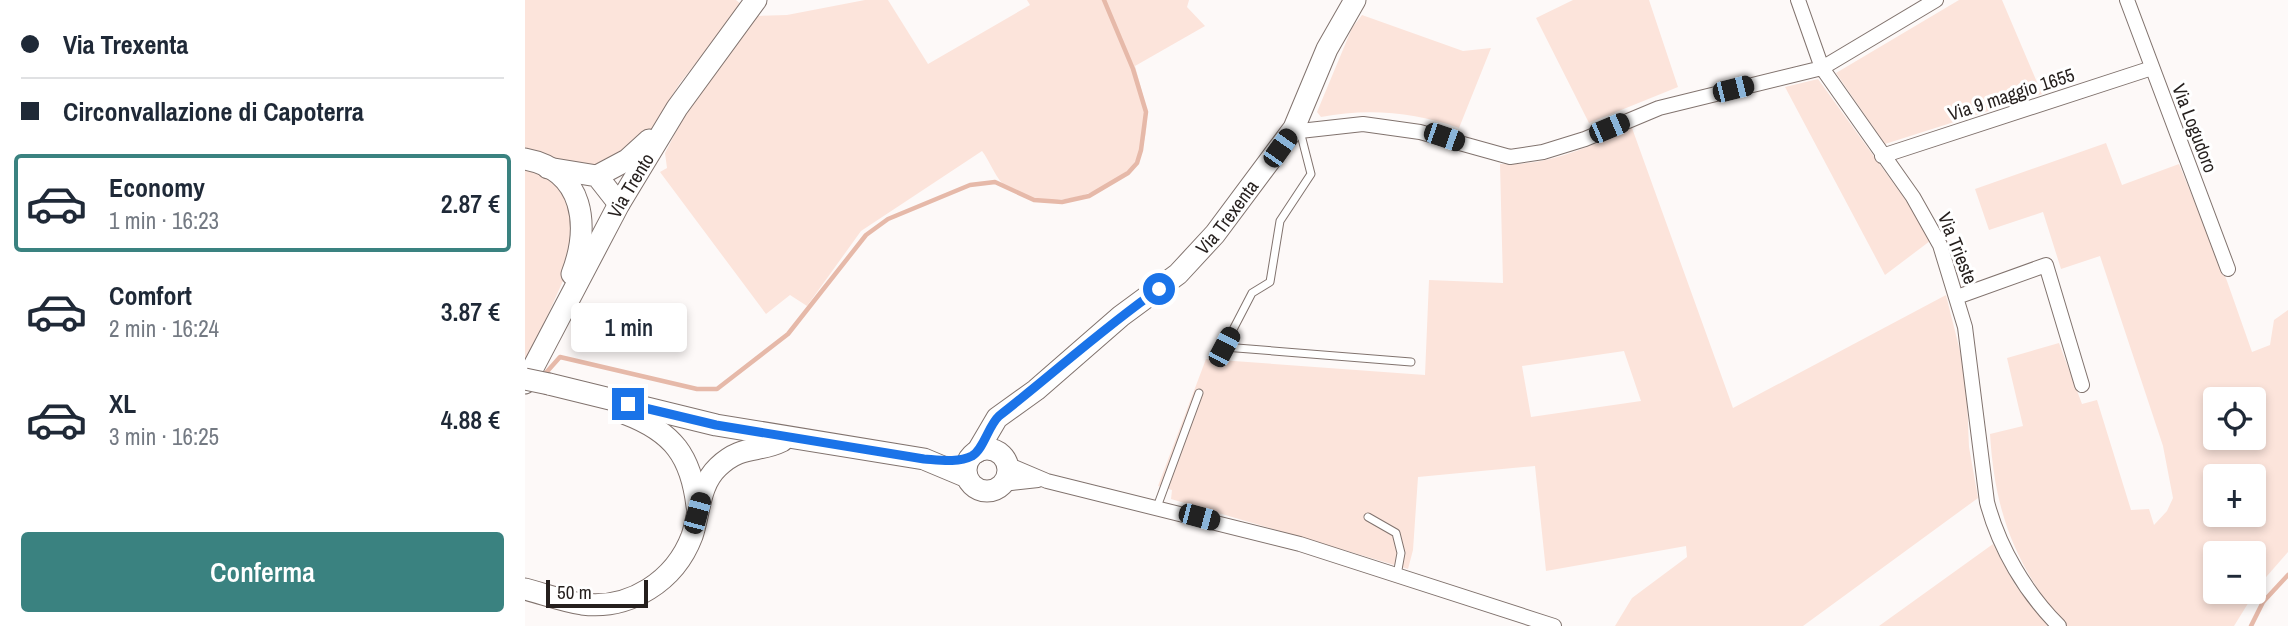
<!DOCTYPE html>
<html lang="it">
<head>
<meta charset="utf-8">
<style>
	body { margin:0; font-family:"Archivo Narrow",sans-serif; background:#f2f2f3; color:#1f2937; height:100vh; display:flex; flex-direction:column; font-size:26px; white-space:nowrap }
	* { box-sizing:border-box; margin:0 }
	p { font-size:23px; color:#747a83 }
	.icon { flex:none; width:38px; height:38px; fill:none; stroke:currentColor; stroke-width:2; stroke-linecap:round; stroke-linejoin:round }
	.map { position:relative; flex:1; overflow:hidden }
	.details { display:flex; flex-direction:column; background:#fff; width:525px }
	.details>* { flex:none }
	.hud { display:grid; align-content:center; height:154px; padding:0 21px; background:#fff }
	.fabs { position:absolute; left:1678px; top:387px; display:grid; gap:14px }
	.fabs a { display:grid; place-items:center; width:63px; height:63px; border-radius:7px; background:#fff; box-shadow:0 4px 10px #0003; font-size:35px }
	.scale { position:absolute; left:21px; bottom:18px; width:102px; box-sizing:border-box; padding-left:7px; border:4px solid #251f1d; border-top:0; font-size:19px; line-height:24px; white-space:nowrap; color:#251f1d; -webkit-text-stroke:5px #fff; paint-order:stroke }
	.end { position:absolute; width:32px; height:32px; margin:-16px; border:9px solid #1a73e8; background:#fff; box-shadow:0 0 0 4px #fff }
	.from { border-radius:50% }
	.bubble { position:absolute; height:49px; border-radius:7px; background:#fff; box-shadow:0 4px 10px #0003; font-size:23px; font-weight:600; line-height:49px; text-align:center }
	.car { position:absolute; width:21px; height:42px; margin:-21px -10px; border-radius:9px; box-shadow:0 0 5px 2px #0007; background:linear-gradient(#222 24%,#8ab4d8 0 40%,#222 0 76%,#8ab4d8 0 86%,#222 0) }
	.hud b { display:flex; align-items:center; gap:24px; height:66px; font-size:26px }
	.hud b+b { border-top:2px solid #e0e1e3 }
	.hud i { width:18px; height:18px; background:#1f2937 }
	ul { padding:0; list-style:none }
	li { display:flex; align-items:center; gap:21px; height:98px; margin:0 14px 10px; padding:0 7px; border:4px solid transparent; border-radius:7px }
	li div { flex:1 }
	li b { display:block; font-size:26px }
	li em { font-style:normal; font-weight:600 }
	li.current { border-color:#3a8280 }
	li>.icon { width:63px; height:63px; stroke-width:1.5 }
	.action { display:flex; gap:14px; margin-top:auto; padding:14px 21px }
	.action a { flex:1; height:80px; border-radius:7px; background:#3a8280; color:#fff; font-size:28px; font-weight:600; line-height:80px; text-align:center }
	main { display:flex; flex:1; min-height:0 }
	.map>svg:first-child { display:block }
	.green { fill:#fce4db; fill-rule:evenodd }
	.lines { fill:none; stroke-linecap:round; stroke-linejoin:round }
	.stream { stroke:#e6b9a9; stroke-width:4.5 }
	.lane-casing { stroke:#81736e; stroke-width:9 }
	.street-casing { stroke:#81736e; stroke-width:16 }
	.secondary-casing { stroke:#81736e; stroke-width:23 }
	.lane { stroke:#fff; stroke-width:7 }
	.street { stroke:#fff; stroke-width:14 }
	.secondary { stroke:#fff; stroke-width:21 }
	.secondary-bridge-casing { stroke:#81736e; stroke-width:23; stroke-linecap:butt }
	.secondary-bridge { stroke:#fff; stroke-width:21 }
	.route { stroke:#1a73e8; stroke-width:9 }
	.labels { text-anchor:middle; stroke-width:6; stroke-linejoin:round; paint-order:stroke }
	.street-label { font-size:19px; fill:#251f1d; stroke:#fff }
</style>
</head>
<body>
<main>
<section class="details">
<div class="hud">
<b><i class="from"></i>Via Trexenta</b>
<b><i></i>Circonvallazione di Capoterra</b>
</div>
<ul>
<li class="current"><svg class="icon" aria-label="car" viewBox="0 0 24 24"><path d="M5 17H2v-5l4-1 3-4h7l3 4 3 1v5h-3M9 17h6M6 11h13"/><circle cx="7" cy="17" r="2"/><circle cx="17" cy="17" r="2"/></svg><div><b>Economy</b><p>1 min · 16:23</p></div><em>2.87 €</em></li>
<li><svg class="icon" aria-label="car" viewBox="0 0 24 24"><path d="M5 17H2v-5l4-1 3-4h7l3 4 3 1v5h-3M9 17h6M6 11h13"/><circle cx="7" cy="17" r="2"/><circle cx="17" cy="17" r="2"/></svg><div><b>Comfort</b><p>2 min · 16:24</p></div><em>3.87 €</em></li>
<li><svg class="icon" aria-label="car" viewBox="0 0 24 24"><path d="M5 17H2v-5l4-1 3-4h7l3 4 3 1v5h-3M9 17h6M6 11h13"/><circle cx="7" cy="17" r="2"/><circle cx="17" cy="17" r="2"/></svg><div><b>XL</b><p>3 min · 16:25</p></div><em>4.88 €</em></li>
</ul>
<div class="action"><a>Conferma</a></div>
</section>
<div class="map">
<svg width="1763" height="626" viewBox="0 0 1763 626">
	<rect width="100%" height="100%" fill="#fdf9f8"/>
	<path class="green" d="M0 0H211L217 5 155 83 120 139 68 169 0 151Z
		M340 0H363L403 64 505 5 502 0H664L662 7 680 26 610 66C618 96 629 125 614 155 593 196 511 217 477 183 469 174 464 160 457 151L336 231 282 306 265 295 241 314 135 172 142 168 140 153 167 101 230 16 262 15Z
		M1048 0H1124L1153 87 1064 123 1011 18Z
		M1434 0H1477L1517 94 1360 144 1311 73Z
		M837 15 938 51 966 48 934 128C890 112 842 108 796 117L792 112 827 28Z
		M1293 79 1382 202 1405 241 1360 275 1260 87Z
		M1107 128 1208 408 1421 295 1441 375 1444 447 1453 498 1278 626H1090L1107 598 1162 557 1161 546 1021 571 1010 466 893 477 888 550 883 569 646 499 647 490 633 486 681 359 900 375 904 280 978 283 975 164C1025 166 1062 147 1107 128ZM1099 351 1116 401 1006 417 997 366Z
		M1581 143 1597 185 1654 164 1702 281 1727 352 1745 345 1749 320 1763 310V552L1735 584 1709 626H1540C1490 564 1470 514 1465 434L1498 426 1482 358 1534 343 1557 404 1572 400 1606 510 1624 509 1629 525 1642 511 1648 498 1638 446 1575 256 1536 269 1518 212 1464 230 1450 189ZM1690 399H1729V438H1690ZM1690 476H1729V514H1690ZM1690 553H1729V592H1690Z
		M0 168 34 183 47 200 44 267 0 367Z
		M1468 544 1490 585 1523 626H1354Z"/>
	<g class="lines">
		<path class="stream" d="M19 375 35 357 172 389H192L263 334 341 235 363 219 445 185 470 182 509 200 537 202 564 196 603 173 612 163 616 150 621 112 608 69 579 0
			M1726 626 1738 602 1763 575"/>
		<g class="lane-casing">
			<path id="lane" d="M775 131 786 174 755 221 745 282 727 293 699 347 886 362
				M632 507 674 393
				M843 517 871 533 876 553 872 575"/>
		</g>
		<g class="street-casing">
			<path id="street" d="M1273 0 1297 68 1388 197 1415 245 1440 327 1462 502C1474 548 1501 593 1534 626
				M1602 0 1703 269
				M769 128 775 131 838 124 895 132 985 157 1018 152 1060 139 1134 108 1297 68 1411 0
				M1357 156 1627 68
				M1432 297 1521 265 1557 385
				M482 464 522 481 775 544 1029 626
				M478 484 513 480"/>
		</g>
		<g class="secondary-casing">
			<g id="secondary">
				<path d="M0 159C60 170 65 227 47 274"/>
				<path d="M23 168 72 176 94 204"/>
				<path d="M72 176 102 160 124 140"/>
				<path id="s1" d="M0 383 94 204 152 108 231 0"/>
				<path d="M24 384 191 425 399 459 442 477"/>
				<path d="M101 414C148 432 166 456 172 506"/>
				<circle cx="462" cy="470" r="21"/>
				<path id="s2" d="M452 452 472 418 511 390 596 316 653 274 690 234 769 128 802 49 830 0"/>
				<path d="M0 589C19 594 38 601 57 604 105 610 150 581 167 536 175 512 174 485 193 467 217 444 233 453 257 441"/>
			</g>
		</g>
		<use href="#lane" class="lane"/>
		<use href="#street" class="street"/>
		<use href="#secondary" class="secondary"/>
		<g class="secondary-bridge-casing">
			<path id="secondary-bridge" d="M0 379 24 384"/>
		</g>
		<use href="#secondary-bridge" class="secondary-bridge"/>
	</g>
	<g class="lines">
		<path class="route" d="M103 404 191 425 399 459C414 460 433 463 447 456 459 449 463 426 474 416 528 374 578 328 634 289"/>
	</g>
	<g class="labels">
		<g class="street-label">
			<text transform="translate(1486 94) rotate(-18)" y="7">Via 9 maggio 1655</text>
			<text transform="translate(1670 128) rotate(69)" y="7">Via Logudoro</text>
			<text dy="7" stroke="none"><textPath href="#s1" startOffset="224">Via Trento</textPath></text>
			<text dy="7" stroke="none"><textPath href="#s2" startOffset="346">Via Trexenta</textPath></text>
			<text transform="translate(1433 248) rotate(68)" y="7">Via Trieste</text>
		</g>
	</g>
</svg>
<div class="fabs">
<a><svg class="icon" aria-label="locate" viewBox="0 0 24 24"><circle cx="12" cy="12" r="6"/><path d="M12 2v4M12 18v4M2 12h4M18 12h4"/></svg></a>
<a>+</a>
<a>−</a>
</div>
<div class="scale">50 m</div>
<i class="end from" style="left:634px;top:289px"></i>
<i class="end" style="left:103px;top:404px"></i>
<div class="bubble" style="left:46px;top:303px;width:116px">1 min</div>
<i class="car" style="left:1208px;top:89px;rotate:76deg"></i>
<i class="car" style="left:1084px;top:128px;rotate:67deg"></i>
<i class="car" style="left:919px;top:137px;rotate:109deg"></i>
<i class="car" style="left:755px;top:148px;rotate:35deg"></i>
<i class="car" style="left:699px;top:347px;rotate:28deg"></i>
<i class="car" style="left:172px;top:513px;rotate:15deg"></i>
<i class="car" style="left:674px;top:517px;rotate:105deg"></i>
</div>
</main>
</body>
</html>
